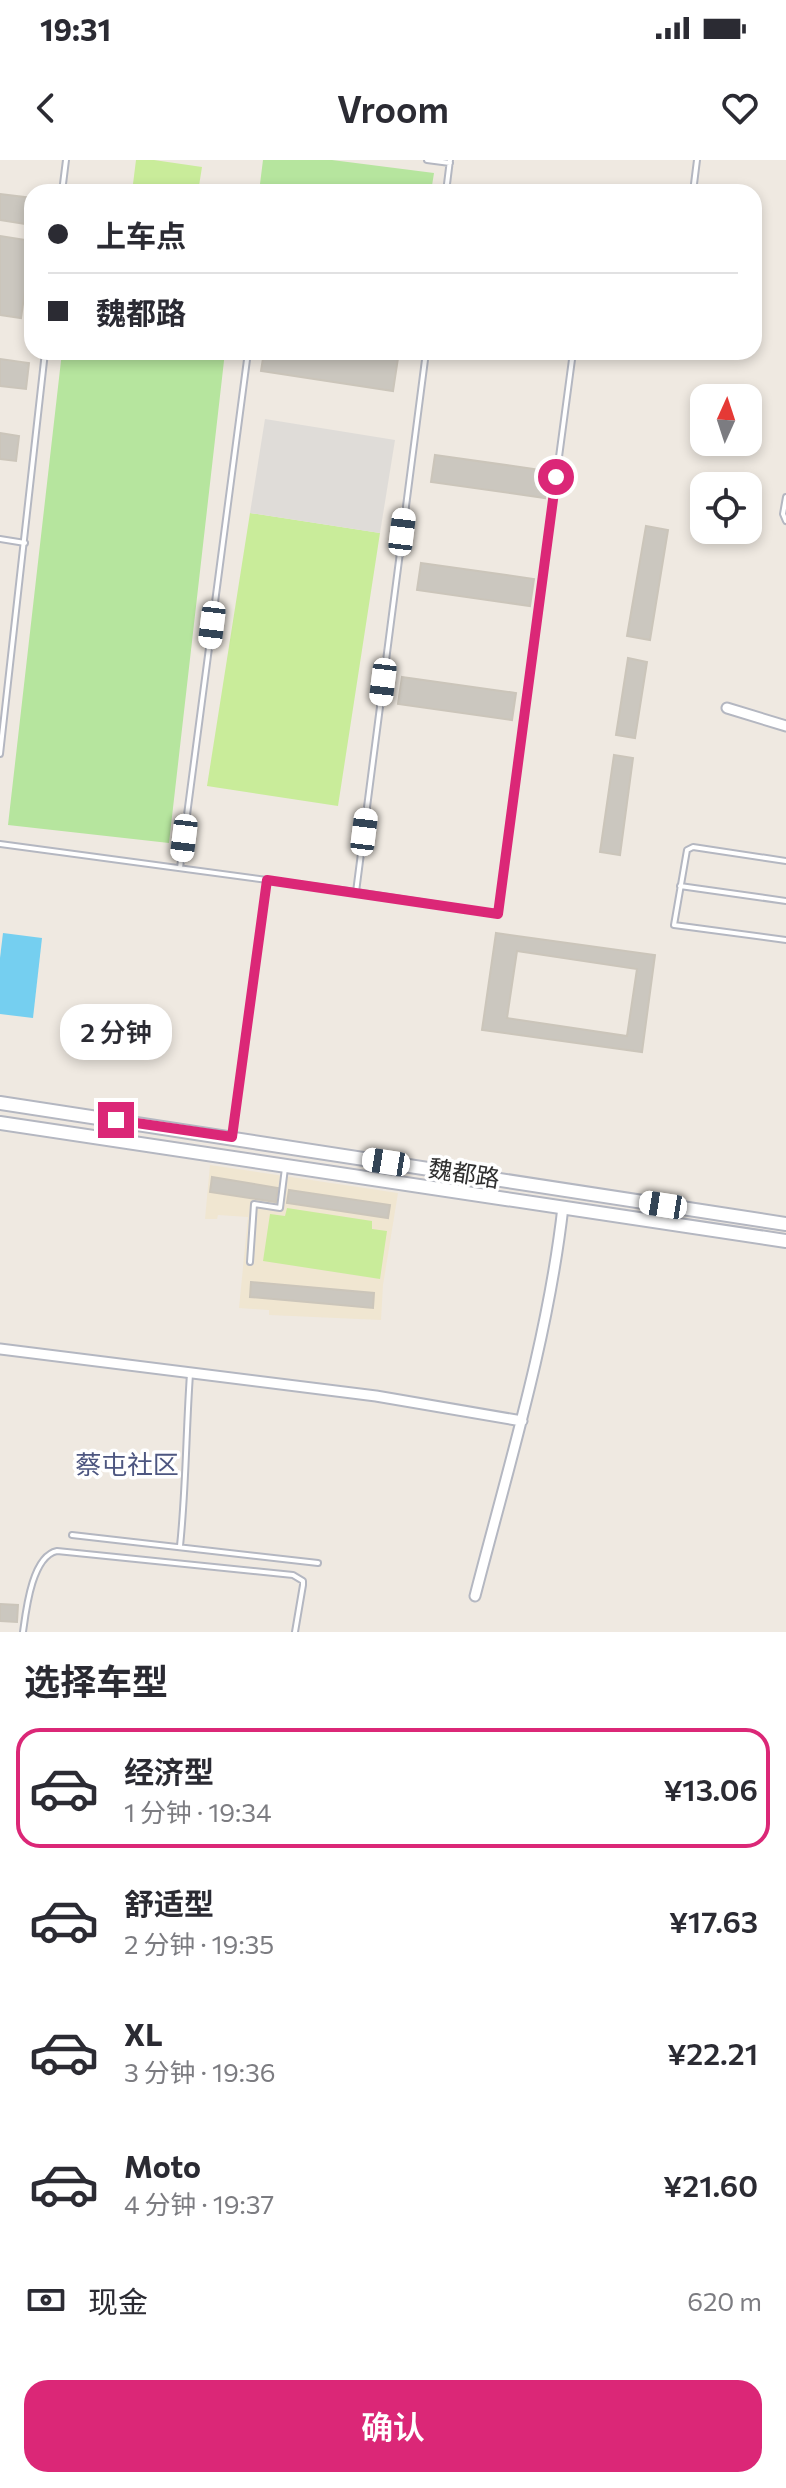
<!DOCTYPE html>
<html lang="zh">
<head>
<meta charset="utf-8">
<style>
	body { margin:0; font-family:Commissioner,"Noto Sans SC",sans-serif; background:#f2f2f3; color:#2b2b33; height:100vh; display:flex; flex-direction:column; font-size:30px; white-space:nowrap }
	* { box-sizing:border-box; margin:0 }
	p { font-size:26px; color:#7c7c81 }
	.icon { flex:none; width:44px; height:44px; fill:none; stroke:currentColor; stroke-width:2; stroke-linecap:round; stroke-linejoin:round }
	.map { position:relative; height:1472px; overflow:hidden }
	.details { display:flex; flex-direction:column; background:#fff; flex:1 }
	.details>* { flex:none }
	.top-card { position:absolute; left:24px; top:24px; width:738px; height:176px; border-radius:24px; box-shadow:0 4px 12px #0003; display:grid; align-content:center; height:176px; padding:0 24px; background:#fff }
	.needle { width:52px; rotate:3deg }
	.fabs { position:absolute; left:690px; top:224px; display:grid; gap:16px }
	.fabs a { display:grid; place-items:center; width:72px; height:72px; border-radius:16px; background:#fff; box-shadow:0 4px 12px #0003; font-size:40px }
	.end { position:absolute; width:36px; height:36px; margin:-18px; border:10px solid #db2777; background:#fff; box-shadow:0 0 0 4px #fff }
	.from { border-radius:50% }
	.bubble { position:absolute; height:56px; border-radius:24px; background:#fff; box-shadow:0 4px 12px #0003; font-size:26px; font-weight:600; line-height:56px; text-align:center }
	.car { position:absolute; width:24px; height:48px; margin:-24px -12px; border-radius:10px; box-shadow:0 0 6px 2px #0007; background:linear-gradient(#fff 24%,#345 0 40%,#fff 0 76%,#345 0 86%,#fff 0) }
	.top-card b { display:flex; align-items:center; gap:28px; height:76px; font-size:30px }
	.top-card b+b { border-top:2px solid #e1e1e2 }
	.top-card i { width:20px; height:20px; background:#2b2b33 }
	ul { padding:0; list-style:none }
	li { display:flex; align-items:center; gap:24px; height:120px; margin:0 16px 12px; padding:0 8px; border:4px solid transparent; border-radius:24px }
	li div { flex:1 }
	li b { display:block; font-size:30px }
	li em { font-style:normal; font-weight:600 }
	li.on { border-color:#db2777 }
	li>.icon { width:72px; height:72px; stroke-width:1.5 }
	h2 { padding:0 24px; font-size:36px; line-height:96px }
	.pay { display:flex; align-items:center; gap:20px; height:88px; padding:0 24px; font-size:30px }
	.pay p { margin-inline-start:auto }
	.button { display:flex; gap:16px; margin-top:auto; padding:16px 24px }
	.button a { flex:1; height:92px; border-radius:24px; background:#db2777; color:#fff; font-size:32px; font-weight:600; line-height:92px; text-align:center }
	.status { display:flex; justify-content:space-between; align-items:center; height:56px; padding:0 40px; background:#fff; direction:ltr }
	.status svg { height:22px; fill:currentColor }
	header { display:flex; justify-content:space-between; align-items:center; height:104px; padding:0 24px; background:#fff; font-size:36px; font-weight:600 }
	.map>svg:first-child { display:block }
	.education { fill:#f0e6d1 }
	.green { fill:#b6e59e }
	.pitch { fill:#c9ec9a }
	.plaza { fill:#dfdcd8 }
	.water { fill:#75cff0 }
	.building { fill:#cbc7bf; stroke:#cbc5ba; stroke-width:2; fill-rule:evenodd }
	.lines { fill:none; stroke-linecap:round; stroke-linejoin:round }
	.lane-casing { stroke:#b4b7c1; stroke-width:8 }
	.street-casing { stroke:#b4b7c1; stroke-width:13 }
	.secondary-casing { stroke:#b4b7c1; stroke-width:16 }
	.lane { stroke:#fff; stroke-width:4 }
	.street { stroke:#fff; stroke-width:9 }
	.secondary { stroke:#fff; stroke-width:12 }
	.route { stroke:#db2777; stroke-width:10 }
	.labels { text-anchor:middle; stroke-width:7; stroke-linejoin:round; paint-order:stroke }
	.street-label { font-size:24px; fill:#2e2e2e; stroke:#fff }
	.neighbourhood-label { font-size:26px; fill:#4d5680; stroke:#fff }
</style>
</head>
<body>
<div class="status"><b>19:31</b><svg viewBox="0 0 49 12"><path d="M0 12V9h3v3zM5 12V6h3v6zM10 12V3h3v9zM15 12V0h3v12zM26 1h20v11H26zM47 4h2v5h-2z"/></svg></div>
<header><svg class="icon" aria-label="back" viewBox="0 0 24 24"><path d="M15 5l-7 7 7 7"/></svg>Vroom<svg class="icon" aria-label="heart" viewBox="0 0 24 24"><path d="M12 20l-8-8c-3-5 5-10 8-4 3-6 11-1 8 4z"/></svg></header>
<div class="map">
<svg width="786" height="1472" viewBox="0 0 786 1472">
	<rect width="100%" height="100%" fill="#efe9e1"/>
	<path class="education" d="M210 1005 398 1033 383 1125 381 1160 269 1155V1150L239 1148 248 1057 218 1055 217 1059H205Z"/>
	<path class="green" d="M263 0H332L434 13 431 32H259Z
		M62 192H225L169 683 8 665Z"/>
	<path class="pitch" d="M136 0H154L202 7 198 32H132Z
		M250 353 380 373 338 646 207 626Z
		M287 1048 372 1061V1069L387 1071 380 1119 263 1101 270 1054 285 1056Z"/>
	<path class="plaza" d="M265 259 395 280 380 373 250 353Z"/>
	<path class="water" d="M3 773 42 778 33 858 0 854V798Z"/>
	<path class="building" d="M0 34 32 38V65L0 60Z
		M0 76 32 81 21 158 0 155Z
		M264 192H359L398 198 393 231 261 211Z
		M0 199 29 203 26 229 0 226Z
		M0 273 19 276 16 301 0 299Z
		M435 295 548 311 545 338 431 322Z
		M646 366 668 370 650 480 627 476Z
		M421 403 534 419 530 446 417 430Z
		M628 498 647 502 635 578 616 575Z
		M402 517 516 533 512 560 398 544Z
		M614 595 633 598 620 695 600 692Z
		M496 773 655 795 642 892 482 870ZM517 791 637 809 627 876 507 858Z
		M212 1017 278 1028 276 1042 210 1032Z
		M289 1030 390 1045 388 1058 287 1043Z
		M251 1122 374 1133 373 1148 250 1137Z
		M0 1444 18 1445 17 1462 0 1461Z"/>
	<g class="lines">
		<g class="lane-casing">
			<path id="lane" d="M427 0 450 3
				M62 32 66 0
				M446 32 450 0
				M693 32 697 0
				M639 192 672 196 673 192
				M786 337 783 354 786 361
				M0 379 25 383
				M0 594 45 192
				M0 684 356 732 498 754 573 192
				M786 701 693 687 687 690 674 765 786 780
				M180 708 248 192
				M680 726 786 741
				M356 732 426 192
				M232 975 267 720
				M250 1102 254 1044 280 1048 285 1008
				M72 1375 318 1403
				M180 1386C186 1329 186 1271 190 1214
				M23 1472C26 1450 32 1396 57 1391L293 1415 303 1421V1425L295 1472"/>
		</g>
		<g class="street-casing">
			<path id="street" d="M727 548 786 566
				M0 1189 376 1236 522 1261
				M475 1436C508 1308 548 1179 563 1047"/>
		</g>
		<g class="secondary-casing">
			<path id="secondary" d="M0 943 786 1064
				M0 963 786 1081"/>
		</g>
		<use href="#lane" class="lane"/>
		<use href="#street" class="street"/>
		<use href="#secondary" class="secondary"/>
	</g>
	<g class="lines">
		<path class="route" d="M116 960 232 977 267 720 498 754 556 317"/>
	</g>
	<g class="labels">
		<g class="street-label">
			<text transform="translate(464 1014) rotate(9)" y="8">魏都路</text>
		</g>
		<g class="neighbourhood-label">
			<text x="127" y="1314">蔡屯社区</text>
		</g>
	</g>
</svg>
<div class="fabs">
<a><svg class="needle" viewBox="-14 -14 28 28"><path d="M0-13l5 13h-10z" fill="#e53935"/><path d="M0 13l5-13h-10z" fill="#7c7c81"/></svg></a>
<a><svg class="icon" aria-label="locate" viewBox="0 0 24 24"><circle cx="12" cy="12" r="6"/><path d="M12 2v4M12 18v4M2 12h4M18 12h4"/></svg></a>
</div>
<i class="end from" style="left:556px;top:317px"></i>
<i class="end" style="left:116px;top:960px"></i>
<div class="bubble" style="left:60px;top:844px;width:112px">2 分钟</div>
<i class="car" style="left:402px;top:372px;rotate:7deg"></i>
<i class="car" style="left:212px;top:465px;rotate:187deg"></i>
<i class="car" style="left:383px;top:522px;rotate:187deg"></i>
<i class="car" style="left:364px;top:672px;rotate:7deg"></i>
<i class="car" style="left:184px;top:678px;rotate:187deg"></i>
<i class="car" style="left:386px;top:1002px;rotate:279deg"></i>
<i class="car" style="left:663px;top:1045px;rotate:279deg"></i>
<div class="top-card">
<b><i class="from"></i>上车点</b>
<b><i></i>魏都路</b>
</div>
</div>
<section class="details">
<h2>选择车型</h2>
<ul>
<li class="on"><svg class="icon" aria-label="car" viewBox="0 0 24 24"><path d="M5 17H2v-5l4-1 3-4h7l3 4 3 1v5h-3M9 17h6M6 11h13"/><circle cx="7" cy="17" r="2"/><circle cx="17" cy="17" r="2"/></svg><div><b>经济型</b><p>1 分钟 · 19:34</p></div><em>¥13.06</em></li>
<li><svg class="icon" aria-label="car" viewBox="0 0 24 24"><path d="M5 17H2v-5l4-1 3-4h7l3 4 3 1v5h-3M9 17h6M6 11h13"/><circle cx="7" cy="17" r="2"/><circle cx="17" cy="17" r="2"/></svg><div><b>舒适型</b><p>2 分钟 · 19:35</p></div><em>¥17.63</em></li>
<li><svg class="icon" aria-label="car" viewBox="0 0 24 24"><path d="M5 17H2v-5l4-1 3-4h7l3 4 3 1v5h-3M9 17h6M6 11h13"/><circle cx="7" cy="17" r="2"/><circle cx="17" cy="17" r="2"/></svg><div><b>XL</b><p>3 分钟 · 19:36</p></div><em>¥22.21</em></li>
<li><svg class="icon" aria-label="car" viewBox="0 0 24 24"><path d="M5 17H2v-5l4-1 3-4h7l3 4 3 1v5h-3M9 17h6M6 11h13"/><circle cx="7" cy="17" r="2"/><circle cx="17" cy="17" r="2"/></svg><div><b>Moto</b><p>4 分钟 · 19:37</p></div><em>¥21.60</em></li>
</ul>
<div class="pay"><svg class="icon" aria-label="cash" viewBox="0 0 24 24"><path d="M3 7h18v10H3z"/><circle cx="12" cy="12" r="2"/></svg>现金<p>620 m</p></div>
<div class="button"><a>确认</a></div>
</section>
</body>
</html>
